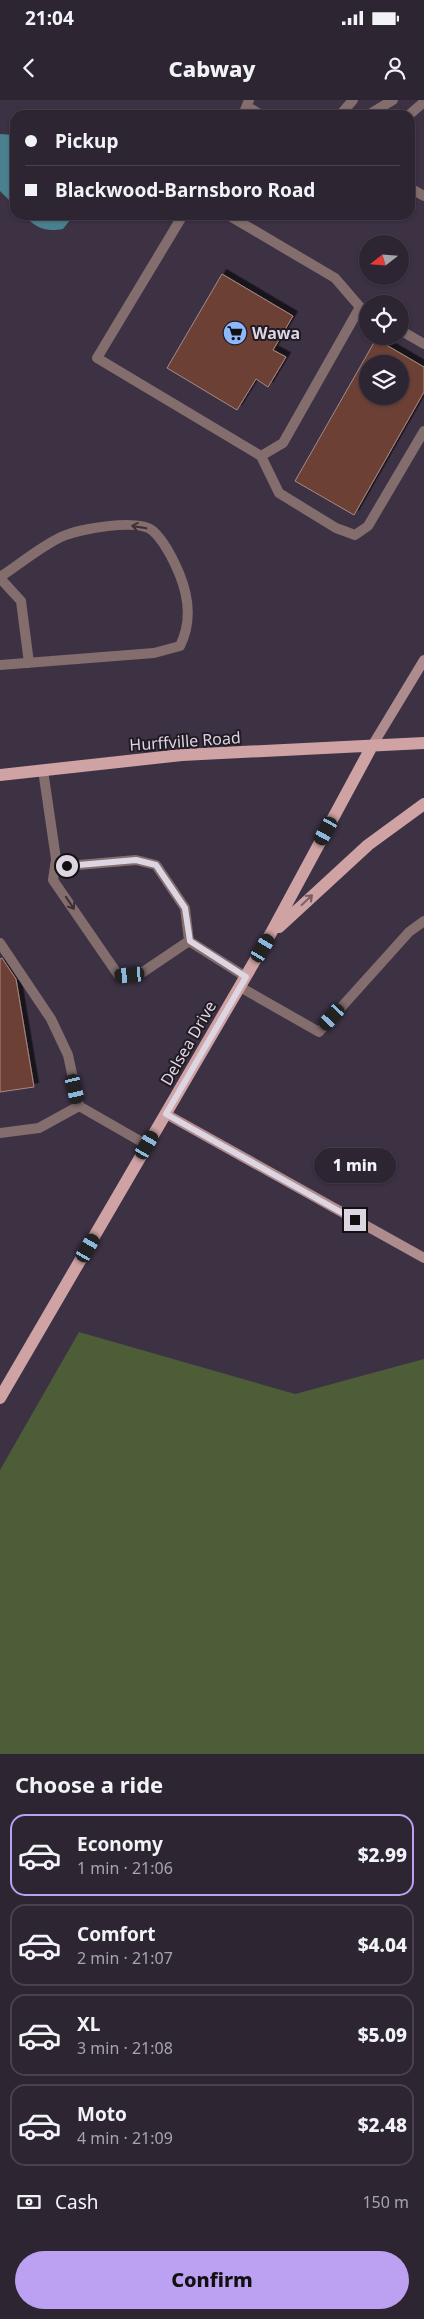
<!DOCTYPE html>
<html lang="en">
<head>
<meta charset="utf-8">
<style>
	body { margin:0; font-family:"Noto Sans",sans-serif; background:#3a313f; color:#f1f3f6; height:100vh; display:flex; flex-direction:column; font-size:19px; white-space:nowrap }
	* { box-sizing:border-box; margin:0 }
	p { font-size:16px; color:#a7a5ac }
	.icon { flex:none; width:28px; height:28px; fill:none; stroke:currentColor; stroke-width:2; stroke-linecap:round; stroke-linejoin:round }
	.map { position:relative; height:1654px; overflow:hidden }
	.side { display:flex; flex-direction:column; background:#2e2533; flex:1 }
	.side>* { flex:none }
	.hud { position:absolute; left:10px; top:10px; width:405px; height:110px; border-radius:15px; box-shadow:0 1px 4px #0004,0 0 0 1px #49424e; display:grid; align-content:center; height:110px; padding:0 15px; background:#2e2533 }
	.needle { width:32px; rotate:253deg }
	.tools { position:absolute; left:359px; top:135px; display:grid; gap:10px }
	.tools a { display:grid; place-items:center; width:50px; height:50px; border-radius:50%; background:#2e2533; box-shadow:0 1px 4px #0004,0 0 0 1px #49424e; font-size:25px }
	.end { position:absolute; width:22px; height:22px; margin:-11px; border:6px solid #ddd5e2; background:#111; box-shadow:0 0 0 2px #111 }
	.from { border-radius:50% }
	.bubble { position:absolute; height:35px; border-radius:18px; background:#2e2533; box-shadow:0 1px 4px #0004,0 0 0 1px #49424e; font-size:16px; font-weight:800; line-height:35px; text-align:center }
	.car { position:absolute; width:15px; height:30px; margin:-15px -8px; border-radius:6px; box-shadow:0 0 4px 1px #0007; background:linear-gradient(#222 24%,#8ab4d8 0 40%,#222 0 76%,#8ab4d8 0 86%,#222 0) }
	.hud b { display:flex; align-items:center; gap:18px; height:48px; font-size:19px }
	.hud b+b { border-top:1px solid #49424e }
	.hud i { width:12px; height:12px; background:#f1f3f6 }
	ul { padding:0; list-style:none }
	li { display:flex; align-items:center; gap:15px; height:82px; margin:0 10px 8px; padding:0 5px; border:2px solid #49424e; border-radius:15px }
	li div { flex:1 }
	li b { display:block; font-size:19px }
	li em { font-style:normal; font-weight:800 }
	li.current { border-color:#bca0f2 }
	li>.icon { width:45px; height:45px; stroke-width:1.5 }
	h2 { padding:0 15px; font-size:22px; line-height:60px }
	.pay { display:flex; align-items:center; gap:12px; height:55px; padding:0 15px; font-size:19px }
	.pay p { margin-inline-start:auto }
	.primary-button { display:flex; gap:10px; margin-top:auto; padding:10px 15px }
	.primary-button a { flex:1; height:58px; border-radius:30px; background:#bca0f2; color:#111; font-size:20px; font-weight:800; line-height:58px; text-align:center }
	.status { display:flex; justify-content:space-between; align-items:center; height:35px; padding:0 25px; background:#2e2533; direction:ltr }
	.status svg { height:14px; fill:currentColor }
	header { display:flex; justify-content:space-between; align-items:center; height:65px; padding:0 15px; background:#2e2533; font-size:22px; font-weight:800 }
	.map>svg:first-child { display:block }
	.green { fill:#4c5d37 }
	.water { fill:#4a8190 }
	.building { fill:#6c4135; stroke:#a78a82; fill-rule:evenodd; filter:url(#shadow) }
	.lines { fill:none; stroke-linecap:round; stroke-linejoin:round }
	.service { stroke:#836d6d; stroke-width:10 }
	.secondary { stroke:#ae8b8c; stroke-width:10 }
	.primary { stroke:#cfa2a3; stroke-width:12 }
	.oneway { stroke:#3a3036 }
	.oneway2 { stroke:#785e64 }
	.route { stroke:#ddd5e2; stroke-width:6 }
	.labels { text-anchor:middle; stroke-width:4; stroke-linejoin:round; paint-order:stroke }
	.poi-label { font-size:16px; font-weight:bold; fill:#ddd5e2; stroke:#211b24; text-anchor:start }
	.street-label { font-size:16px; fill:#ddd5e2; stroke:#211b24 }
</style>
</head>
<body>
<div class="status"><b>21:04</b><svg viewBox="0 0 49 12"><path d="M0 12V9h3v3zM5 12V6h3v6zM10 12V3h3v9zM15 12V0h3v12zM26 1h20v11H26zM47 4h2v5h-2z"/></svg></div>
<header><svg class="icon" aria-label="back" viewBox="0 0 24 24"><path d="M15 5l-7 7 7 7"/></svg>Cabway<svg class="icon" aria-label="person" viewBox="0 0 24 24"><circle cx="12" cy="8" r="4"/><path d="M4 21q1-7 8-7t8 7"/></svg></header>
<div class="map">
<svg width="424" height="1654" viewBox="0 0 424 1654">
	<defs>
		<filter id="shadow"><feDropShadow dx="4.5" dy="-4.5" stdDeviation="0" flood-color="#0009"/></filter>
	</defs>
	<rect width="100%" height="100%" fill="#3d3144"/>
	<path class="green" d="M79 1232 295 1294 424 1259V1654H0V1370Z"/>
	<path class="water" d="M0 34 15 35V106L0 91Z
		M24 115H74L63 129C44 132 36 128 24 115Z"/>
	<path class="building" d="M222 174 293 216 273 250 286 257 268 287 256 279 237 310 167 268Z
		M376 239 424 267V292L354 415 295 381ZM368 264H400V296H368Z
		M2 858 16 879 34 987 0 992V859Z"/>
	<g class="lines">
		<path class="service" d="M248 7 261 15
			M243 15 249 0
			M340 15 353 0
			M368 15 393 0
			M409 15 424 2
			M410 88 424 96
			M183 115 97 258 261 356 279 393 336 428 355 435 368 426 424 331
			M228 115 335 178 360 207
			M400 230 424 244
			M261 356 283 343 360 207 368 212
			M0 477C20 464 40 447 61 437 78 429 138 418 153 431 164 441 173 459 179 473 189 497 192 522 180 546L154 553 0 565
			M0 478 21 501 29 563
			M43 670 56 759 67 766 136 760 156 765 185 808 189 841 246 877
			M56 759 53 780 119 876 140 874 189 841
			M0 843 51 919 68 955 79 1006
			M240 887 319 932 409 832 424 821
			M0 1033 39 1028 79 1006 147 1045"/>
		<path class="secondary" d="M372 646 424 560
			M166 1014 424 1158"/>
		<path class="primary" d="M0 675 182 655 424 643
			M279 827 368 745 424 704
			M0 1298 271 833 372 646"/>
	</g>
	<defs><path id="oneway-shaft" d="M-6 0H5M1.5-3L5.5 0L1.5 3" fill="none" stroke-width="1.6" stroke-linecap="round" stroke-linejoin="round" transform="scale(1.25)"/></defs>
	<g class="oneway">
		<use href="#oneway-shaft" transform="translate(139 427) rotate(-170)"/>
		<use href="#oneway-shaft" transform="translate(70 803) rotate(56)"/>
	</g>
	<use class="oneway2" href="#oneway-shaft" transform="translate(307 800) rotate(-43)"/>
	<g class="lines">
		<path class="route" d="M67 766 136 760 156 765 185 808 190 841 246 877 166 1014 355 1120"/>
	</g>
	<defs>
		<g id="supermarket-disc" transform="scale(1.25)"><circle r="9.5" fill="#8db9fc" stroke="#211b24"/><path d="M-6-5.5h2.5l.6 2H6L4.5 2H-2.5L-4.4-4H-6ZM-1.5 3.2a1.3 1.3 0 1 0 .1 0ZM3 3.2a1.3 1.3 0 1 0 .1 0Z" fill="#111"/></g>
	</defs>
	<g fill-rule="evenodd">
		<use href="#supermarket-disc" x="235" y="233"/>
	</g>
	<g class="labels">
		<g class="poi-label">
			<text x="252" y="239">Wawa</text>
		</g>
		<g class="street-label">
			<text transform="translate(185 641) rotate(-4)" y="6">Hurffville Road</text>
			<text transform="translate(188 943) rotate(-60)" y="6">Delsea Drive</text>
		</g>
	</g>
</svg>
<div class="tools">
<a><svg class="needle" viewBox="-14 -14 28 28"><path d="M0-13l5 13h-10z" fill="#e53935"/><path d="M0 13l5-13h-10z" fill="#a7a5ac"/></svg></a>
<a><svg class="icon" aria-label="locate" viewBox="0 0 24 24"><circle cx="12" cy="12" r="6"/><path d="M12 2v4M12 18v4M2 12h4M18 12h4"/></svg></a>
<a><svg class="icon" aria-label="layers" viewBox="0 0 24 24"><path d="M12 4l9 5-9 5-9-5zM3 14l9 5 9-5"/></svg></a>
</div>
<i class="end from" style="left:67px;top:766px"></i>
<i class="end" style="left:355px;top:1120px"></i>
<div class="bubble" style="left:314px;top:1048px;width:82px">1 min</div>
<i class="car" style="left:326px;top:731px;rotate:209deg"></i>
<i class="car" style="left:263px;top:848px;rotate:31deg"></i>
<i class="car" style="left:130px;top:875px;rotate:265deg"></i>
<i class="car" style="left:332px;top:917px;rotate:222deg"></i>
<i class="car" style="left:75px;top:989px;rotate:167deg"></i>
<i class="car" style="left:147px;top:1045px;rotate:30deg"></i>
<i class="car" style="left:88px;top:1148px;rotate:30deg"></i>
<div class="hud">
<b><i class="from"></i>Pickup</b>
<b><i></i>Blackwood-Barnsboro Road</b>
</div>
</div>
<section class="side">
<h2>Choose a ride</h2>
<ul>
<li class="current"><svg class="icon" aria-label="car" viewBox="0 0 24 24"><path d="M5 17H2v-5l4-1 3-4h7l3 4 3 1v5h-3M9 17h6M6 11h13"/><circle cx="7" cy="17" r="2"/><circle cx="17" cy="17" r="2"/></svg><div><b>Economy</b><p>1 min · 21:06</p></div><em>$2.99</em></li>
<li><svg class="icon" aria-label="car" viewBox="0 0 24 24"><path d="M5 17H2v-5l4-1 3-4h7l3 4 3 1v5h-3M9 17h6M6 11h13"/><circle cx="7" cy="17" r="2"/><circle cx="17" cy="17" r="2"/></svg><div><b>Comfort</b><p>2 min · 21:07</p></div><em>$4.04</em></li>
<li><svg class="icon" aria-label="car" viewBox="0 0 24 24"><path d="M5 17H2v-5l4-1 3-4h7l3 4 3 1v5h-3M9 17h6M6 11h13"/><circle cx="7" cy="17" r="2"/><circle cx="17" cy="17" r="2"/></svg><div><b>XL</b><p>3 min · 21:08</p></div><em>$5.09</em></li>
<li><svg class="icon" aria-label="car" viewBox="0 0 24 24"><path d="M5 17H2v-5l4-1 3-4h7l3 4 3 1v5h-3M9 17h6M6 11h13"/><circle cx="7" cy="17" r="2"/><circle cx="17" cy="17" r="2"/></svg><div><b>Moto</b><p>4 min · 21:09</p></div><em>$2.48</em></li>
</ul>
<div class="pay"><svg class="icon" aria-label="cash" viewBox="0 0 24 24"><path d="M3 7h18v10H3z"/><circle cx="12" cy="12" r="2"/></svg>Cash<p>150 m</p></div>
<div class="primary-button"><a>Confirm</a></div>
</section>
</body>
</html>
